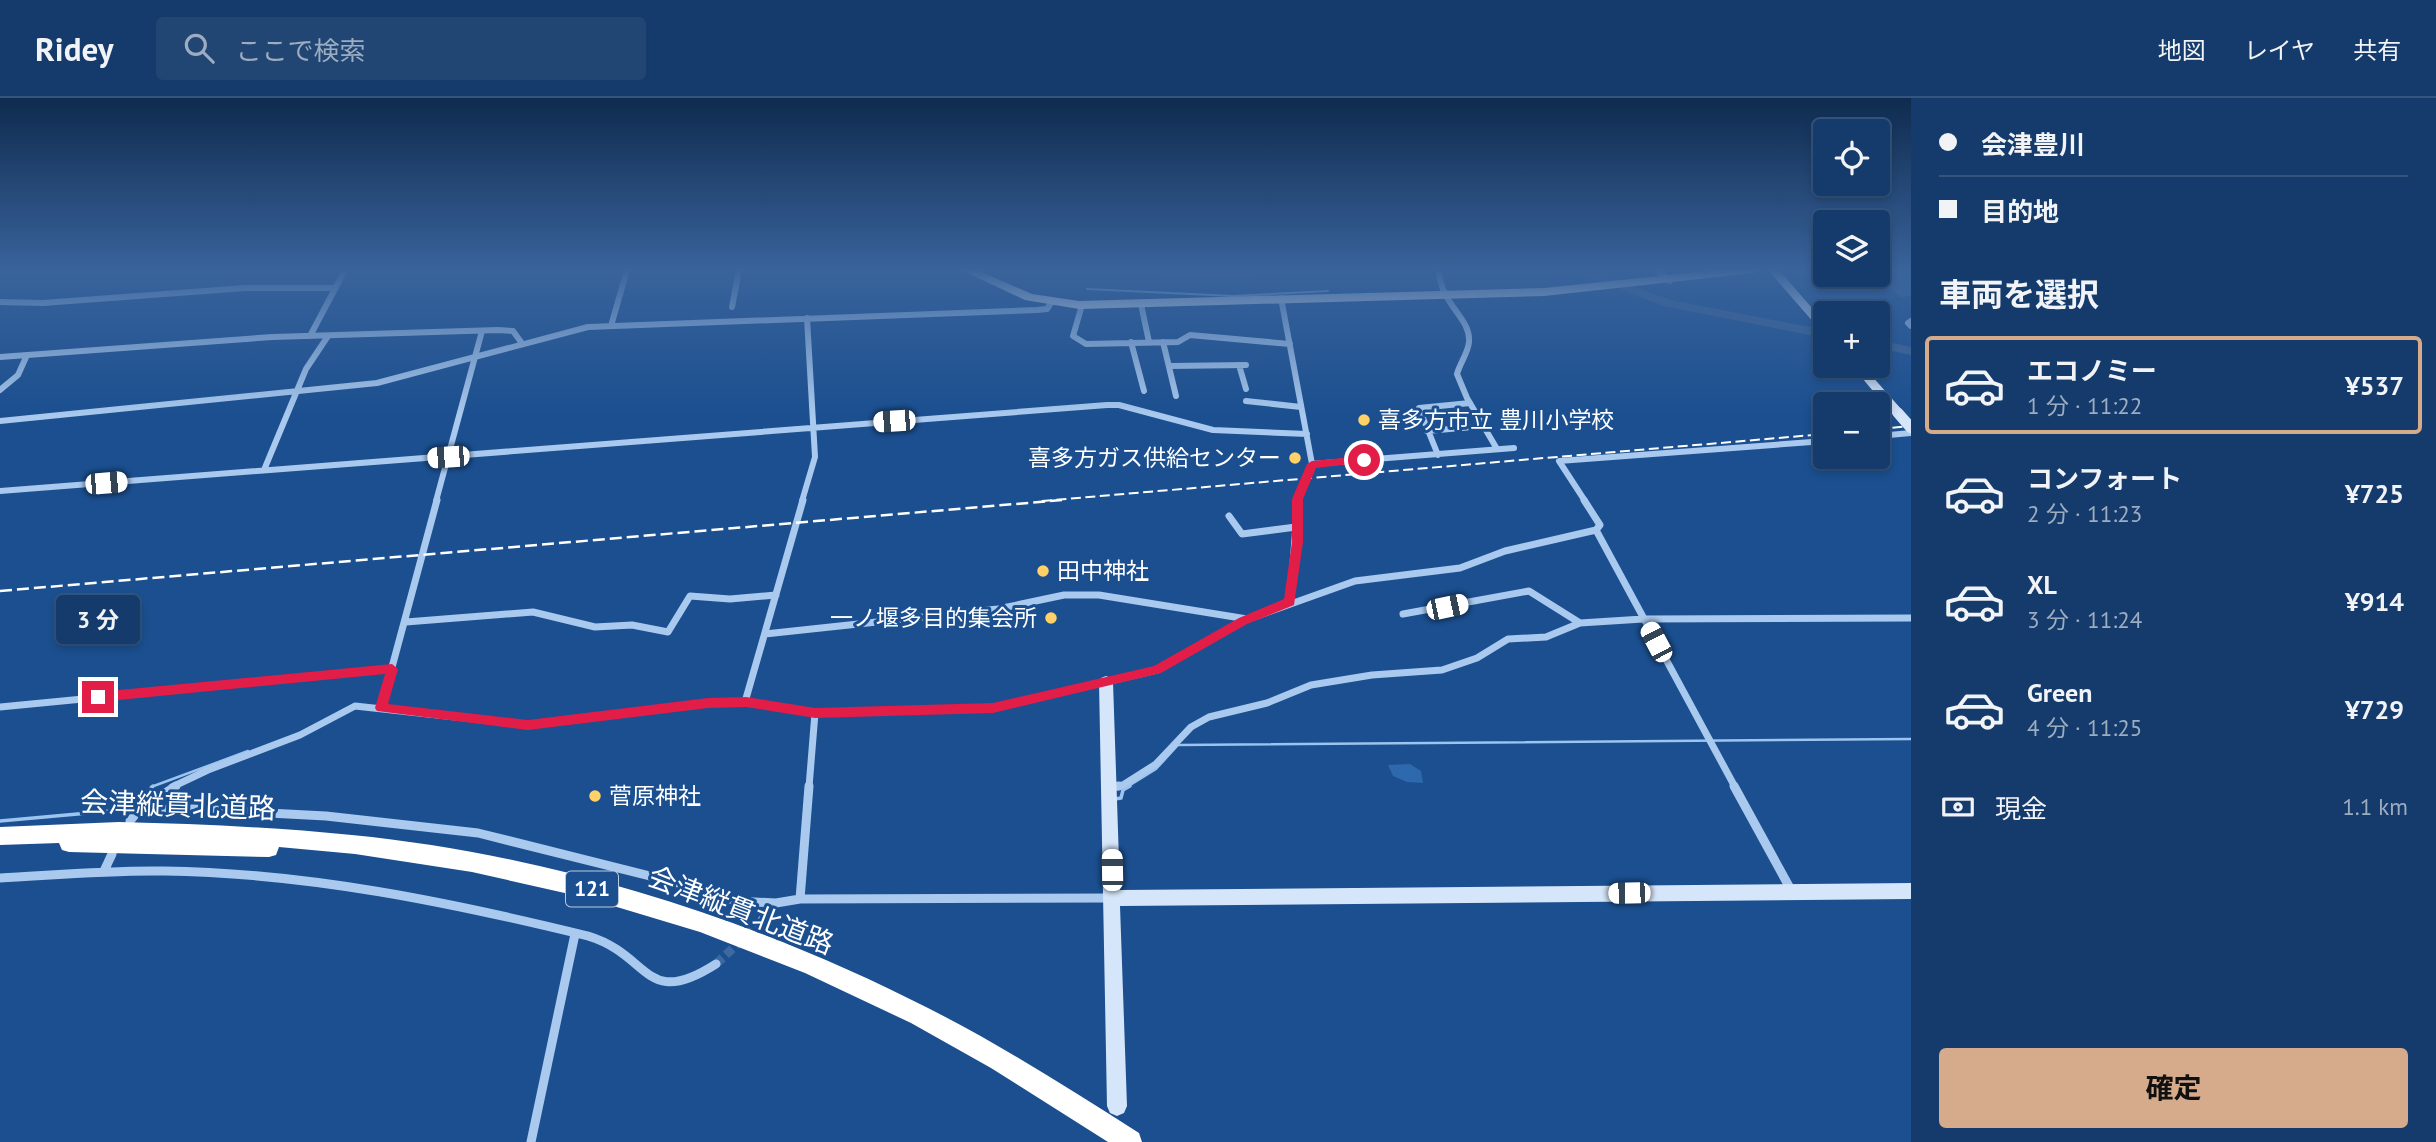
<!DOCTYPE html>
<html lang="ja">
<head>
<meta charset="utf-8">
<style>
	body { margin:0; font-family:"PT Sans","Noto Sans JP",sans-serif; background:#214673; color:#f1f3f6; height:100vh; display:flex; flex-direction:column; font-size:26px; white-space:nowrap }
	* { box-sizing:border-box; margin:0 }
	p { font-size:23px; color:#9dadc1 }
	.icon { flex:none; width:38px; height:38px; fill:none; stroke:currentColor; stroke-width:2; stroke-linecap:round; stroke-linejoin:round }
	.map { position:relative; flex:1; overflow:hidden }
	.drawer { display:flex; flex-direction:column; background:#143b6b; width:525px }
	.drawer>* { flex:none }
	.hud { display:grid; align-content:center; height:154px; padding:0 28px; background:#143b6b }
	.fabs { position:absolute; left:1813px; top:21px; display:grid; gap:14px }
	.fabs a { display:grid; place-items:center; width:77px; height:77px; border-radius:7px; background:#143b6b; box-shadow:0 4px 10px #0003,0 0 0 2px #33557e; font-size:35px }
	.end { position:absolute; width:32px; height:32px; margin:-16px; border:9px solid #e11d48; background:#fff; box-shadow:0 0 0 4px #fff }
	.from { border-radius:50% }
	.bubble { position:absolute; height:49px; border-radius:7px; background:#143b6b; box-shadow:0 4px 10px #0003,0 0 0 2px #33557e; font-size:23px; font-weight:700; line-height:49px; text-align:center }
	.car { position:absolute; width:21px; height:42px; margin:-21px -10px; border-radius:9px; box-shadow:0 0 5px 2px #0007; background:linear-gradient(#fff 24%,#345 0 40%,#fff 0 76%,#345 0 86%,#fff 0) }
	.hud b { display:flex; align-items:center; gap:24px; height:66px; font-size:26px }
	.hud b+b { border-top:2px solid #33557e }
	.hud i { width:18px; height:18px; background:#f1f3f6 }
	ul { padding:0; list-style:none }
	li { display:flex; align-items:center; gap:21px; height:98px; margin:0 14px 10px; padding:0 14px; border:4px solid transparent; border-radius:7px }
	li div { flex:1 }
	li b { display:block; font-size:26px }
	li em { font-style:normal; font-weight:700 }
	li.on { border-color:#d6ab8b }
	li>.icon { width:63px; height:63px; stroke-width:1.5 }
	h2 { padding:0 28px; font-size:32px; line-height:84px }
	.pay { display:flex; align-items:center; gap:18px; height:77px; padding:0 28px; font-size:26px }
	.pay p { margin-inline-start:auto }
	.button { display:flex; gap:14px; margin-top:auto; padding:14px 28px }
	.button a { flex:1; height:80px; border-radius:7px; background:#d6ab8b; color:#111; font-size:28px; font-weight:700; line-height:80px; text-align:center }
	header { display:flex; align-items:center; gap:42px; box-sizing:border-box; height:98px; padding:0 35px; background:#143b6b; border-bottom:2px solid #33557e }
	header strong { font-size:33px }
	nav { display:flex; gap:38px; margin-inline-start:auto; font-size:24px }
	.search { width:490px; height:63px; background:#214673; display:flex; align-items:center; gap:18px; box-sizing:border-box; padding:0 24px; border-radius:7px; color:#9dadc1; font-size:26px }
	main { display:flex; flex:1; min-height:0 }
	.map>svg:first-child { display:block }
	.green { fill:#2e69ad }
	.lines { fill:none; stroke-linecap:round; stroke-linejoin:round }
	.stream-far2 { stroke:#9cc4f0; stroke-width:2 }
	.stream-far1 { stroke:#9cc4f0; stroke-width:2.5 }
	.stream { stroke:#9cc4f0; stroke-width:3.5 }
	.river { fill:#3c6290; fill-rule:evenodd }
	.street-tunnel { stroke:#3d69a0; stroke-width:9; stroke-dasharray:9 4.5; stroke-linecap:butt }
	.street-far2 { stroke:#a9c9ee; stroke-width:6 }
	.street-far1 { stroke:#a9c9ee; stroke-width:7 }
	.street { stroke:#a9c9ee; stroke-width:9 }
	.secondary { fill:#d6e6fa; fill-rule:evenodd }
	.primary { fill:#f0f6ff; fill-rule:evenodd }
	.highway { fill:#fff; fill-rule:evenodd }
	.rail-far1 { stroke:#fff; stroke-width:2; stroke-dasharray:10 4.5; stroke-linecap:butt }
	.rail { stroke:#fff; stroke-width:2.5; stroke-dasharray:12 5; stroke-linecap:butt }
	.secondary-bridge { stroke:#d6e6fa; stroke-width:11 }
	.wall { fill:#3a679d }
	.building { fill:#4478b7; stroke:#305480; stroke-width:2 }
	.route { fill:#e11d48 }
	.poi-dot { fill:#ffd166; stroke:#1b4f8f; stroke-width:2.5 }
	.labels { text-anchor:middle; stroke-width:6; stroke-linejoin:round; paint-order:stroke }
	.shield { fill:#1b4f8f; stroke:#bbcadd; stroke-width:2 }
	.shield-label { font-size:21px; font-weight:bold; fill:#fff }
	.poi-label { font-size:23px; fill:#fff; stroke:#1b4f8f; text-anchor:start }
	.near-street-label { font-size:28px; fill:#fff; stroke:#1b4f8f }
</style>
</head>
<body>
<header>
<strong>Ridey</strong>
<div class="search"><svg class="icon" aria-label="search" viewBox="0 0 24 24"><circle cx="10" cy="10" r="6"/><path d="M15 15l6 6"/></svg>ここで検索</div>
<nav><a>地図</a><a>レイヤ</a><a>共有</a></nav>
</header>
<main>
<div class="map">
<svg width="1911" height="1044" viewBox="0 0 1911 1044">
	<rect width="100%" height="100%" fill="#1b4f8f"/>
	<path class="green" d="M1410 666 1421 673 1423 685 1407 684 1393 678 1388 667Z"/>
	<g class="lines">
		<path class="stream-far2" d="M1087 191 1233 198 1328 193"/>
		<path class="stream-far1" d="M151 689 248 653
			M1127 689 1156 671 1178 647 1911 641"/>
		<path class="stream" d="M1115 701 1121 700 1123 692 1130 688
			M0 723 133 711 153 688"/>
		<path class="river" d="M1067 172H1306L1300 175 1229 180 1073 175Z
			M1573 172H1590L1670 202 1825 232V240L1663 208Z
			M1878 242 1911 249V257L1878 250Z"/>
		<path class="street-tunnel" d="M716 866 759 826"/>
		<path class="street-far2" d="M1439 172C1440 207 1471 219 1469 244 1468 255 1460 265 1457 276L1467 300 1497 351
			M1657 172 1670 183
			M1281 200 1312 366 1298 403
			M0 204 43 205 245 190H335
			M1141 206 1149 244
			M1082 207 1073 238 1086 246 1178 244 1190 237 1290 246
			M732 209 739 172
			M1911 223 1908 225 1911 228
			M611 228 627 172
			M310 238 345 172
			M1131 244 1144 293
			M1163 244 1176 298
			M0 259 272 239 498 232 513 233 521 244
			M1239 267 1246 291
			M1169 268 1246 267
			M0 292 18 277 27 257
			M1246 303 1301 309
			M0 323 377 285 588 229 1037 212 1047 211 1051 205
			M1427 333 1484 328
			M1878 338 1911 335
			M1438 357 1419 310 1470 305
			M1312 366 1514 350
			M264 372 306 271 328 238
			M0 393 1107 307H1119L1213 332 1307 336
			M436 403 482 233
			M802 403 815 359 807 220
			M1585 403 1559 363 1825 343"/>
		<path class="street-far1" d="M1584 402 1600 427 1596 432 1735 689
			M1229 418 1242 436 1296 429
			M1290 504 1298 402
			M1403 516 1529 493 1580 525
			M406 524 533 514 595 529 632 527 668 534 690 498 730 501 776 497
			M765 536 998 511 1064 497H1099L1247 521
			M745 604 803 402
			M0 609 392 571
			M381 610 437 402
			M172 689 208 672 300 637 355 608 528 627 708 605 745 604 815 615 994 610 1157 572 1243 523 1355 483 1460 470 1505 453 1596 432
			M809 689 815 615
			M1110 689 1123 687 1156 666 1191 629 1209 619 1267 605 1311 587 1372 577 1442 572 1477 560 1508 541 1546 539 1580 525 1643 521 1911 520"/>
		<path class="street" d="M1734 688 1791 792
			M1110 689 1119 688
			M139 712 176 688
			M130 723 139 712 194 711 326 718 478 735 686 787 736 803 776 805
			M104 773 112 756
			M0 780C55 777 109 772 164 773 308 775 449 804 588 838 651 857 644 912 716 866
			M800 801 809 688
			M759 826 776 805 800 801 1112 800
			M531 1044 575 836"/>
		<path class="secondary" d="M1768 172H1779L1825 225V234L1821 233Z
			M1852 268H1863L1902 312V318H1894Z
			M1106 578 1111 580 1113 584 1120 792 1911 785V801L1120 808 1127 1008 1124 1015 1117 1018 1110 1015 1107 1008 1099 584 1101 580Z"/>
		<path class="primary" d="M961 172H977L1032 196 1079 203 1544 190 1718 172H1760L1754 175 1544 198 1079 211 1025 202Z"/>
		<path class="highway" d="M119 724C197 726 274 729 352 737 552 757 750 819 928 910 1001 947 1070 991 1139 1035L1142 1044H1108L991 970 911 925 805 875 700 834 587 800 472 774 355 756 279 749 276 757 269 759 69 754 62 752 59 745 0 747V729Z"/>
		<path class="rail-far1" d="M1878 331 1911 328
			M1042 403 1825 336"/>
		<path class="rail" d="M0 493 1062 402"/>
		<path class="secondary-bridge" d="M1898 315 1911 330"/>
	</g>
	<path class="wall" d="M1878 172H1911V198L1901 199 1883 185 1852 189 1837 177H1878Z"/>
	<path class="building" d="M1898 172H1911V182Z"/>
	<linearGradient id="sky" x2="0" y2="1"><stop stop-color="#0f2b4f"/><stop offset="0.54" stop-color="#39639b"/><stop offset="1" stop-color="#39639b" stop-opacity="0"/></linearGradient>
	<rect width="1911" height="318" fill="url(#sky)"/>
	<path class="route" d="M1364 358 1369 362 1367 364 1316 370 1303 401V444L1294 507 1247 526 1161 575 993 615 815 620 746 609 708 610 528 632 377 613 375 610 385 576 98 604 92 599 98 594 392 566 398 571 388 606 528 622 708 600 746 599 815 610 993 605 1154 568 1239 520 1284 501 1292 444V401L1307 366 1312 363Z"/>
	<g class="poi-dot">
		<circle cx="1364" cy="322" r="7"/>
		<circle cx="1295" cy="360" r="7"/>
		<circle cx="1043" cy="473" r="7"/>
		<circle cx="1051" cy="520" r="7"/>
		<circle cx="595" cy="698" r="7"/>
	</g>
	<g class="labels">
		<rect class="shield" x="566" y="773.5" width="52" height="35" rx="5"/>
		<g class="shield-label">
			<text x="592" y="798">121</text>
		</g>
		<g class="poi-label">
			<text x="1378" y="330">喜多方市立 豊川小学校</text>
			<text x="1281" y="368" text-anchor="end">喜多方ガス供給センター</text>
			<text x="1057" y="481">田中神社</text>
			<text x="1037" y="528" text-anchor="end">一ノ堰多目的集会所</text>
			<text x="609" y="706">菅原神社</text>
		</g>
		<g class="near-street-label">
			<text transform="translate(178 707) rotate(2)" y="10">会津縦貫北道路</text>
			<text transform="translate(741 812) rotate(21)" y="10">会津縦貫北道路</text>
		</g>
	</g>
</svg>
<div class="fabs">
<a><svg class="icon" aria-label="locate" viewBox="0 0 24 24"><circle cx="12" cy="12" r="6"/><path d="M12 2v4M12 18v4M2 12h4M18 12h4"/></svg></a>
<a><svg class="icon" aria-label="layers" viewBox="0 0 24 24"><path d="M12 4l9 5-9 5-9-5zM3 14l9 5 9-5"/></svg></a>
<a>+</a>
<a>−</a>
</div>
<i class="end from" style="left:1364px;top:362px"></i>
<i class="end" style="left:98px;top:599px"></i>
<div class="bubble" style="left:56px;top:497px;width:84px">3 分</div>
<i class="car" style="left:894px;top:323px;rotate:266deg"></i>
<i class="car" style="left:448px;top:359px;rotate:266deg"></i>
<i class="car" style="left:106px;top:385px;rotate:85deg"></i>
<i class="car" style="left:1447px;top:509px;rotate:78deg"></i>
<i class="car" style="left:1656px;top:544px;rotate:332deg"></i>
<i class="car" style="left:1112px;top:772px;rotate:359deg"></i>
<i class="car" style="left:1629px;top:795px;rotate:269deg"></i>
</div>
<section class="drawer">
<div class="hud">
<b><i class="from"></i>会津豊川</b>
<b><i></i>目的地</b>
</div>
<h2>車両を選択</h2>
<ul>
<li class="on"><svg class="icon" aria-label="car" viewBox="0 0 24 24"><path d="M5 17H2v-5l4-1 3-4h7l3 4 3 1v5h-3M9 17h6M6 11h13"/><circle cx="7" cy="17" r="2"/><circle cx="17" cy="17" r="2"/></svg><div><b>エコノミー</b><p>1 分 · 11:22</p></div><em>¥537</em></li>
<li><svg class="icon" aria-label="car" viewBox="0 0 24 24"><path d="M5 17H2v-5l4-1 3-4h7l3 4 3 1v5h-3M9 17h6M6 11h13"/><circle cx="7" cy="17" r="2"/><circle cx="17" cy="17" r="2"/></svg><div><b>コンフォート</b><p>2 分 · 11:23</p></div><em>¥725</em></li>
<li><svg class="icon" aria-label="car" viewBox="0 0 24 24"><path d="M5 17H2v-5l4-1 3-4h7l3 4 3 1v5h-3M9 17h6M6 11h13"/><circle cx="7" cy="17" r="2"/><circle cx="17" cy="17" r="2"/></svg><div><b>XL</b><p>3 分 · 11:24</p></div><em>¥914</em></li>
<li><svg class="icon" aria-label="car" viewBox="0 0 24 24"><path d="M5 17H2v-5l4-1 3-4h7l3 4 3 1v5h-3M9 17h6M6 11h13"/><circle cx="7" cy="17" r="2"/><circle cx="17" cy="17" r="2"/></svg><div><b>Green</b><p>4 分 · 11:25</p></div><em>¥729</em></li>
</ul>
<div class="pay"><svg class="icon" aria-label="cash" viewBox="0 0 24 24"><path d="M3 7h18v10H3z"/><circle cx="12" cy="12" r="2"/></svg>現金<p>1.1 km</p></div>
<div class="button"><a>確定</a></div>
</section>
</main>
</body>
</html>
